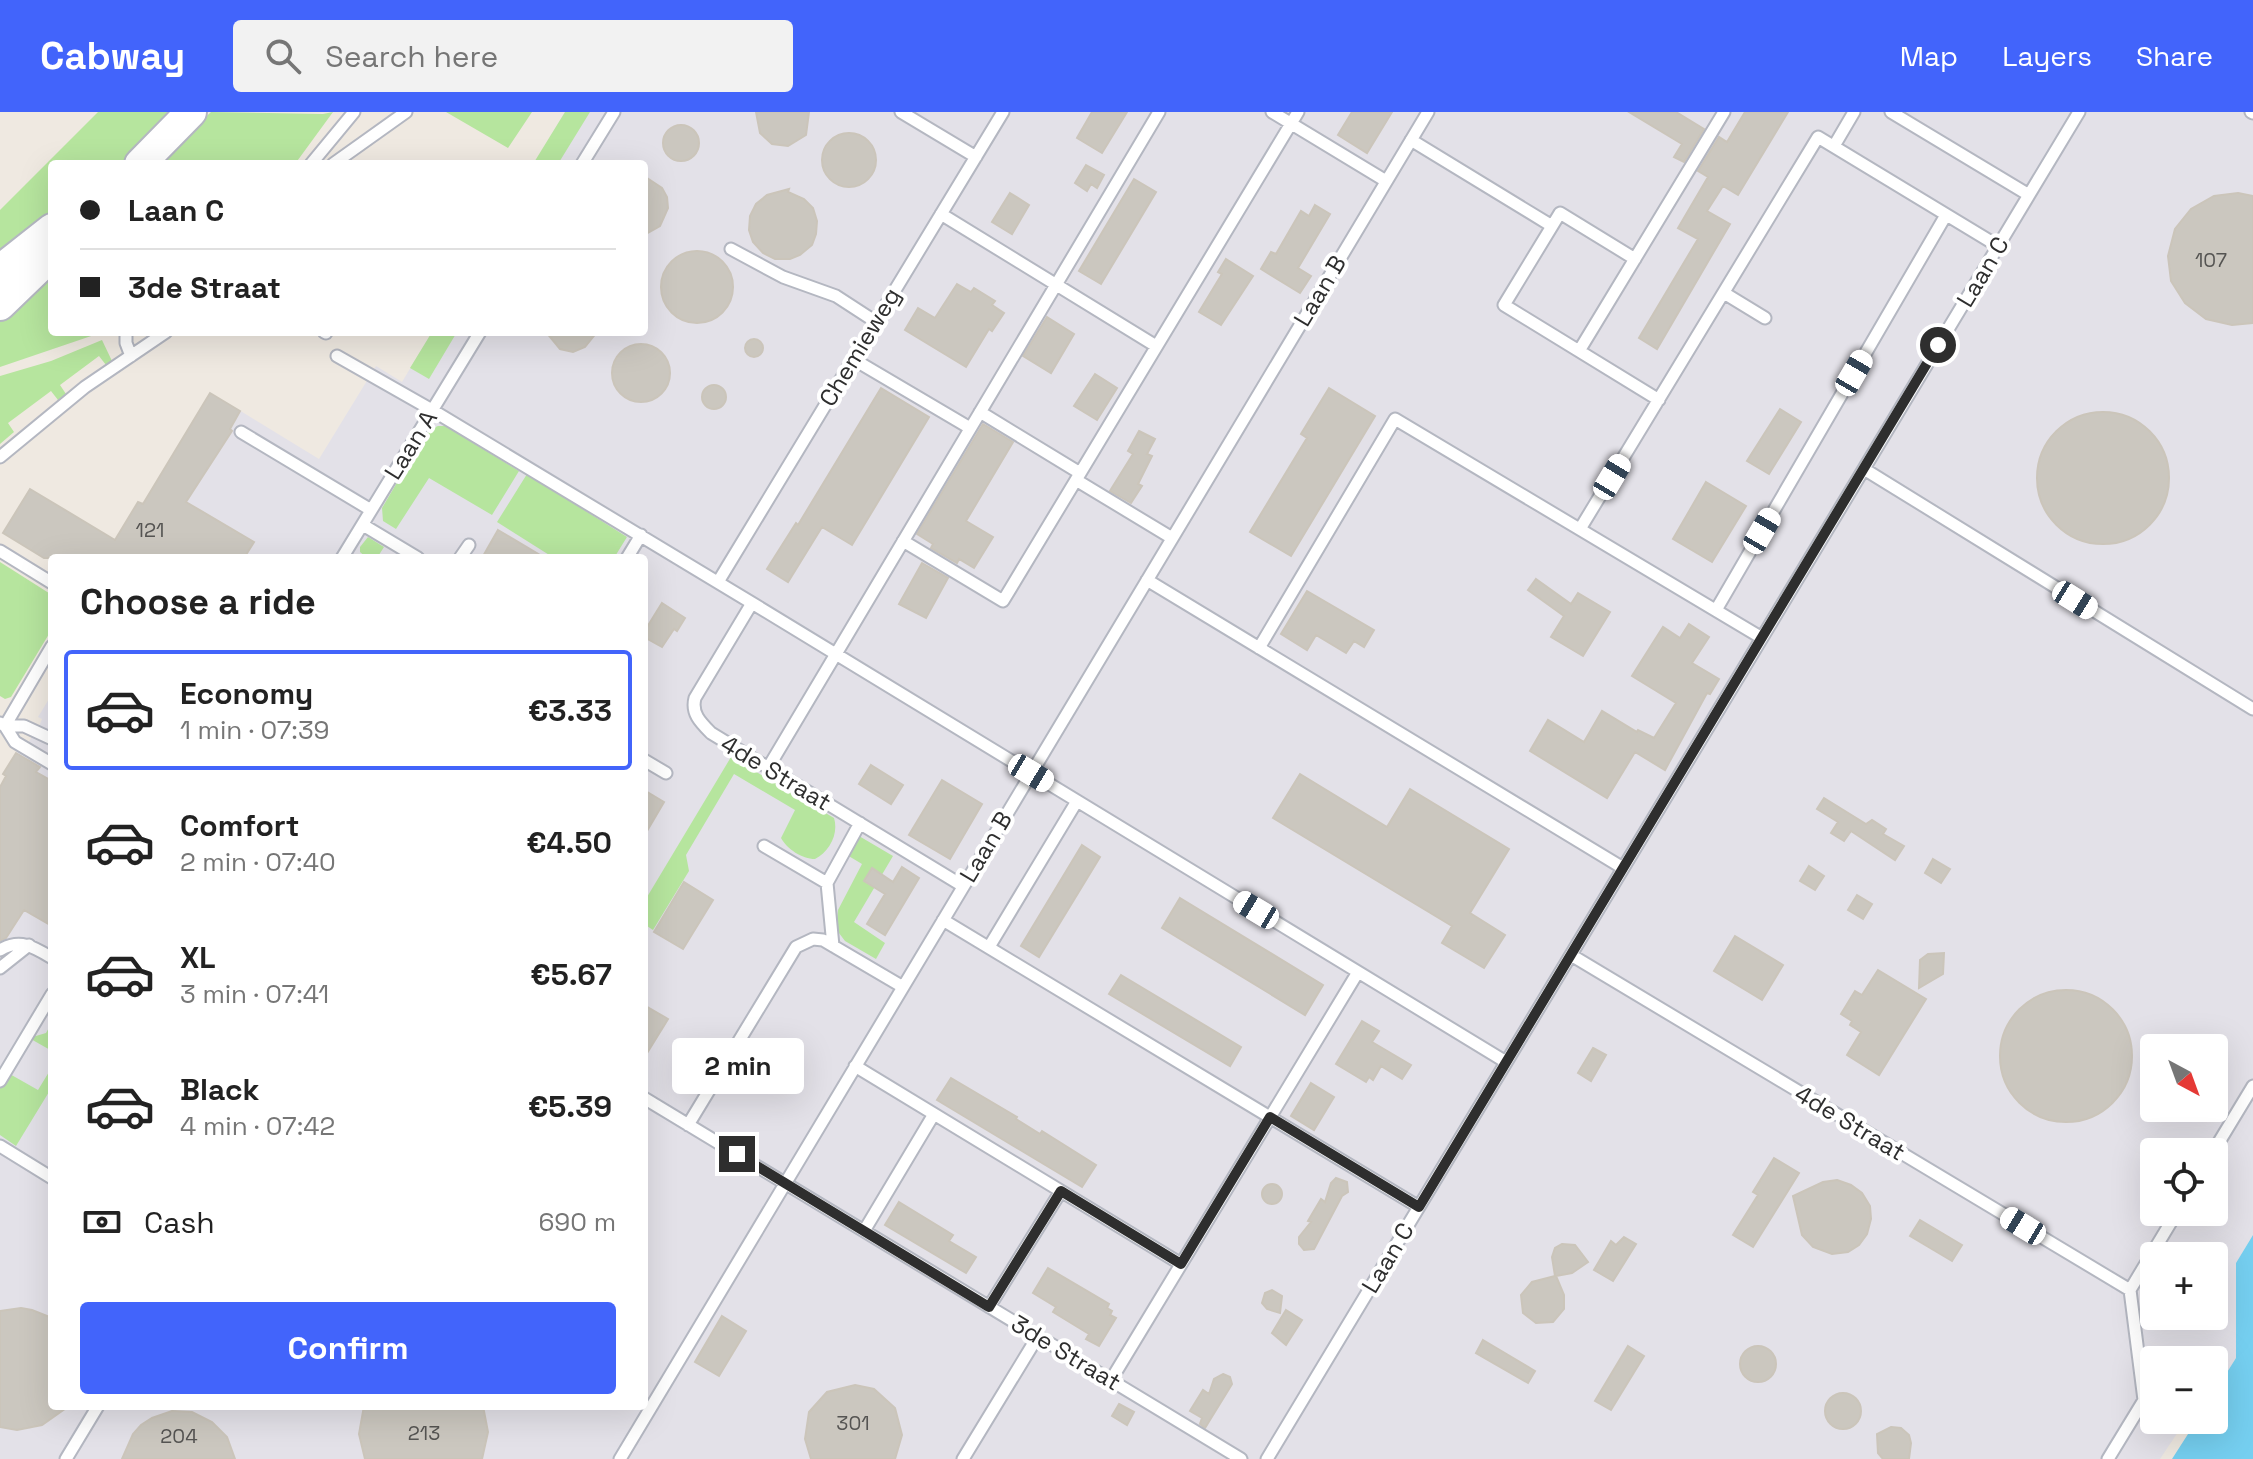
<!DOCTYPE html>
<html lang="en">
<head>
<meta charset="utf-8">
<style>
	body { margin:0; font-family:"Space Grotesk",sans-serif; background:#f2f2f2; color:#222; height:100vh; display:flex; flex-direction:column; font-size:30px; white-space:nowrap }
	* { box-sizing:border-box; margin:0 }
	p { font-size:26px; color:#767676 }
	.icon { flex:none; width:44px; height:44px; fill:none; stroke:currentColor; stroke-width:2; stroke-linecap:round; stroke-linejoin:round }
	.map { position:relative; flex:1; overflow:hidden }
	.drawer { position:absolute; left:48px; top:442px; width:600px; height:856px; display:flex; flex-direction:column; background:#fff; border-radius:8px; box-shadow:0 8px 32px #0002 }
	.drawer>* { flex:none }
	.hud { position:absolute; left:48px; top:48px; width:600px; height:176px; border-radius:8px; box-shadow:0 8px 32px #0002; display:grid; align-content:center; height:176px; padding:0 32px; background:#fff }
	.needle { width:52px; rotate:139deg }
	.buttons { position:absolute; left:2140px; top:922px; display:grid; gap:16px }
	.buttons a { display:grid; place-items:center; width:88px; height:88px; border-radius:8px; background:#fff; box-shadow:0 8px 32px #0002; font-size:40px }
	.end { position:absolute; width:36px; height:36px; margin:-18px; border:10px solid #2e2e2e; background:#fff; box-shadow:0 0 0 4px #fff }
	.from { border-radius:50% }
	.bubble { position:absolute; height:56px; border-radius:8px; background:#fff; box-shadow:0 8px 32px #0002; font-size:26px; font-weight:600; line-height:56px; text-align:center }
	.car { position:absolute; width:24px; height:48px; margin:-24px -12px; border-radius:10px; box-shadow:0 0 6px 2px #0007; background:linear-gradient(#fff 24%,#345 0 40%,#fff 0 76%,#345 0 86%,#fff 0) }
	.hud b { display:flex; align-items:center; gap:28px; height:76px; font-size:30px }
	.hud b+b { border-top:2px solid #e0e0e0 }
	.hud i { width:20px; height:20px; background:#222 }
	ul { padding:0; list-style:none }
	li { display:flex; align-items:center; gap:24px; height:120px; margin:0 16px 12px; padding:0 16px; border:4px solid transparent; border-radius:8px }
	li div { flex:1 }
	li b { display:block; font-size:30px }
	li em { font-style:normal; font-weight:600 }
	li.selected { border-color:#4264fb }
	li>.icon { width:72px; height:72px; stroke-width:1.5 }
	h2 { padding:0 32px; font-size:36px; line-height:96px }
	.pay { display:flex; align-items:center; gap:20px; height:88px; padding:0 32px; font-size:30px }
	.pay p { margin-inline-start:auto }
	.cta { display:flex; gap:16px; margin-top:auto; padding:16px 32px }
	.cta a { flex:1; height:92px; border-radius:8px; background:#4264fb; color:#fff; font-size:32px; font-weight:600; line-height:92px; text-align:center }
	header { display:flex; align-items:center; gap:48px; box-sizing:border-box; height:112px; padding:0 40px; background:#4264fb; color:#fff }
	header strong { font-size:38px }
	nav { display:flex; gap:44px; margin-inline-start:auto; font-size:28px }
	.search { width:560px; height:72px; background:#f2f2f2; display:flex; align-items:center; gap:20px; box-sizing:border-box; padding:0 28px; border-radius:8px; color:#767676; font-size:30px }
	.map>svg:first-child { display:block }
	.industrial { fill:#e3e1e8; fill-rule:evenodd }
	.green { fill:#b6e59e }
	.water { fill:#75cff0 }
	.building { fill:#cbc7bf; stroke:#cbc5ba; stroke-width:2 }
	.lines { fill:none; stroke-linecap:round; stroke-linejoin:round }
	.lane-casing { stroke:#b4b7c1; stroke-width:15 }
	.secondary-casing { stroke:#b4b7c1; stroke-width:34 }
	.lane { stroke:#fff; stroke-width:11 }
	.secondary { stroke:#fff; stroke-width:30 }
	.route { stroke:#2e2e2e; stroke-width:10 }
	.labels { text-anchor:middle; stroke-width:8; stroke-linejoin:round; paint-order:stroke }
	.number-label { font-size:20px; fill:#555452 }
	.street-label { font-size:24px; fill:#2e2e2e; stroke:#fff }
</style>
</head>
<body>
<header>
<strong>Cabway</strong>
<div class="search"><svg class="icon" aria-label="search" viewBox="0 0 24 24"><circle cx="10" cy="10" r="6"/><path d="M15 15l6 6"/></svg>Search here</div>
<nav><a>Map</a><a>Layers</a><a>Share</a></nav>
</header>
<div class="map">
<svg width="2253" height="1347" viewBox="0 0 2253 1347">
	<rect width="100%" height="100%" fill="#efe9e1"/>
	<path class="industrial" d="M565 0H2253V1123L2236 1151V1246L2214 1281V1248H2154V1308H2186L2160 1347H0V675L6 664 3 662 17 640 21 642 40 612 42 607 38 605 52 582V1294H644V446H133L226 290 319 347 376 254 402 270 432 220H644V52H534ZM2154 936H2214V996H2154ZM2154 1040H2214V1100H2154ZM2154 1144H2214V1204H2154Z"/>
	<path class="green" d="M98 0H174L121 52H52V109L0 142V98Z
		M211 0 323 2 333 0 295 52H156Z
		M446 0H532L508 36Z
		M565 0H590L558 52H533Z
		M52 153V220L100 221 0 255V203Z
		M432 220H457L429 267 410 256Z
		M102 228 112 249 106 253 99 244 60 273 66 282 58 288 51 279 8 311 14 320 0 332V264L51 249Z
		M438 314H446L454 319 519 359 492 403 429 366 396 417 383 409 382 396 425 323 431 317Z
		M527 362 627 425 614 446H554L497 410Z
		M368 425 384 435 377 446H367L360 440V435Z
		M0 450 52 483V517L11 585 5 587 0 584Z
		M731 645 834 706C839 722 829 740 815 747 802 747 787 737 781 726L795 698 734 662 686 743 689 759 653 818 644 812V790Z
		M859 724 893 744 854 810 885 831 876 847 845 829 836 817 838 798 862 752 847 743Z
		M52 910V939L29 926 46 921Z
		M52 955V975L16 1034 0 1023V974L8 961 38 978Z"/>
	<path class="water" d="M2253 1123V1347H2172L2197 1308H2214V1281L2236 1246V1151Z"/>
	<path class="building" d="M756 0H809L806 23 788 34 772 32 760 21Z
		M1092 0H1127L1102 41 1077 26Z
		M1352 0H1392L1367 41 1338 23Z
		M1629 0H1676L1704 17 1684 50 1674 45 1682 32Z
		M1745 0H1788L1738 83 1723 74 1707 99 1730 112 1657 237 1639 226 1698 127 1678 116 1708 65 1698 59 1719 25 1727 30Z
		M663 31a18 18 0 1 1 36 0a18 18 0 1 1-36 0Z
		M822 48a27 27 0 1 1 54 0a27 27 0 1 1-54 0Z
		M1086 53 1104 63 1097 76 1091 72 1087 79 1075 71Z
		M644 64 662 76 667 85 668 96 660 114 644 123Z
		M1134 67 1156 80 1101 172 1079 159Z
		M789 77 788 80 804 87 813 96 817 109 816 122 812 133 800 143 790 147H775L763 141 753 130 749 118 750 104 756 92 767 83Z
		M1010 81 1029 93 1012 122 992 110Z
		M2238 81 2253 84V211L2232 213 2206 207 2185 191 2171 169 2168 144 2175 117 2191 97 2214 84Z
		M1315 93 1330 102 1298 156 1311 164 1300 181 1261 157 1271 140 1276 142 1301 99 1309 104Z
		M661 175a36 36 0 1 1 72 0a36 36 0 1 1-72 0Z
		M1226 147 1253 164 1221 213 1199 200 1222 162 1218 160Z
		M957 172 971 180 974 176 995 189 992 193 1004 201 992 219 989 217 966 255 905 218 918 196 935 206Z
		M1047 205 1074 222 1051 261 1023 244Z
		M546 220H597L585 235 573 240 560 237Z
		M745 236a9 9 0 1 1 18 0a9 9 0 1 1-18 0Z
		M612 261a29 29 0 1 1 58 0a29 29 0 1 1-58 0Z
		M1095 262 1117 276 1097 308 1074 294Z
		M702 285a12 12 0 1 1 24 0a12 12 0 1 1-24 0Z
		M881 276 929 305 852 433 822 415 788 470 767 457 796 411 798 413Z
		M1329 276 1375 304 1291 444 1250 420 1307 326 1301 322Z
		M210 281 240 299 230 317 232 319 186 390 254 430 244 446H44L3 421 30 377 115 428 138 390 143 392Z
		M1780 297 1801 310 1769 362 1747 349Z
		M2037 366a66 66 0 1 1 132 0a66 66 0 1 1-132 0Z
		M983 312 1013 330 966 409 993 425 974 456 959 447 957 451 931 436 933 432 917 422Z
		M1139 319 1155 327 1147 342 1152 344 1138 372 1142 374 1131 391 1110 379 1133 342 1128 339Z
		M1706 370 1746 394 1712 450 1673 427Z
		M498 418 545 446H482Z
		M922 451 948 466 926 506 899 492Z
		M1536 467 1571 492 1578 481 1610 500 1583 544 1551 525 1564 504 1528 478Z
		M1307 479 1374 518 1364 535 1354 529 1346 541 1316 523 1307 538 1281 522Z
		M662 491 685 506 677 519 674 517 662 535 644 525V520Z
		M1689 512 1709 525 1692 551 1719 567 1710 582 1707 581 1665 658 1635 640 1607 686 1530 639 1548 608 1584 630 1602 599 1637 620 1638 618 1654 626 1676 591 1632 564 1663 515 1680 526Z
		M16 641 40 655 36 660 52 669V814L24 798 6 826 0 829V675L6 664 3 662Z
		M871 653 903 673 891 692 859 672Z
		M1300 662 1387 715 1410 677 1509 737 1470 801 1505 823 1484 856 1442 831 1452 814 1273 706Z
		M942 668 982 692 950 747 909 723Z
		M644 678 664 690 644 724Z
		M1824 686 1866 712 1872 708 1886 717 1883 722 1904 734 1895 748 1851 719 1844 729 1831 721 1838 710 1817 697Z
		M1082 733 1100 745 1039 845 1021 834Z
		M1933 747 1950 757 1941 771 1925 761Z
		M1809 754 1824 764 1815 778 1800 769Z
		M902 755 919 766 885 823 867 812 885 782 864 769 872 756 893 770Z
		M684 770 713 788 683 837 654 820Z
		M1857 783 1872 792 1863 807 1848 798Z
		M1180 786 1323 873 1305 903 1162 816Z
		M1735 824 1783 853 1762 888 1714 859Z
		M1944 841 1943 862 1919 876 1920 848 1928 842Z
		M1878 858 1926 887 1879 963 1847 943 1861 920 1850 913 1852 909 1841 902 1855 879 1862 883Z
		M1121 863 1241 935 1230 954 1109 882Z
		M2000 944a66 66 0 1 1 132 0a66 66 0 1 1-132 0Z
		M644 893 668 907 644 946Z
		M1362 909 1379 919 1372 930 1411 953 1402 967 1381 954 1373 968 1369 965 1366 970 1336 952Z
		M1593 936 1606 943 1591 969 1578 961Z
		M951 966 1017 1005 1016 1007 1040 1022 1042 1019 1096 1053 1082 1075 937 988Z
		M1311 971 1334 985 1314 1018 1291 1004Z
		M1774 1046 1799 1061 1753 1135 1733 1123 1758 1083 1753 1080Z
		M1336 1066 1347 1070 1348 1080 1342 1084 1314 1137 1304 1138 1299 1132V1125L1311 1110 1308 1109 1321 1087 1325 1090 1331 1071Z
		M1837 1068 1851 1073 1862 1081 1870 1094 1871 1107 1867 1122 1859 1133 1848 1140 1832 1142 1813 1135 1802 1123 1793 1084 1823 1070Z
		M1262 1082a10 10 0 1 1 20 0a10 10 0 1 1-20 0Z
		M899 1090 953 1123 949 1129 976 1145 966 1161 885 1113Z
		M1920 1108 1962 1133 1952 1149 1910 1124Z
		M1624 1125 1636 1132 1613 1169 1594 1158 1611 1129 1616 1133Z
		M1562 1132 1575 1133 1588 1150 1572 1161 1556 1164 1564 1183V1197L1553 1210 1536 1211 1523 1201 1521 1183 1532 1170 1555 1164 1552 1145 1555 1136Z
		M1048 1156 1109 1192 1107 1196 1112 1199 1110 1203 1116 1206 1099 1234 1086 1227 1089 1222 1053 1200 1056 1195 1033 1181Z
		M1272 1178 1282 1184 1280 1201 1267 1197 1262 1191 1265 1181Z
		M21 1196 32 1198 52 1206V1294H69L42 1313 17 1318 0 1315V1199Z
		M1286 1198 1302 1208 1286 1233 1272 1221Z
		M722 1204 746 1219 719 1264 695 1250Z
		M1483 1228 1535 1259 1528 1271 1476 1241Z
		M1628 1234 1644 1244 1611 1298 1595 1289Z
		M1740 1252a18 18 0 1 1 36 0a18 18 0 1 1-36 0Z
		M1223 1262 1230 1265 1232 1272 1205 1316 1200 1312 1202 1306 1190 1299 1203 1278 1209 1282 1214 1267Z
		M855 1273 874 1277 895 1296 902 1323 895 1347H811L805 1327 809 1300 827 1280Z
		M1825 1299a18 18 0 1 1 36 0a18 18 0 1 1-36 0Z
		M1119 1292 1134 1300 1127 1313 1112 1304Z
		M364 1294H483L488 1320 482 1347H365L359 1322Z
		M172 1299 192 1300 212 1310 227 1325 235 1347H122L133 1322 141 1313 152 1306Z
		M1891 1315 1901 1316 1909 1323 1911 1331 1909 1347H1883L1878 1341 1877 1322Z"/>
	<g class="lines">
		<g class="lane-casing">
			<path id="lane" d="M901 0 976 45
				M1272 0 1386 69
				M1891 0 2029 83
				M2251 0 2253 1
				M1411 28 1552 114
				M1834 34 1854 0
				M311 52 354 0
				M333 52 406 0
				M582 52 614 0
				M941 102 1156 234
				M731 137 783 165 836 184 876 210
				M1635 147 1560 101 1504 193 1659 288
				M1724 181 1765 206
				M126 220V231L131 244
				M324 220 326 221
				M1579 239 1724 0
				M337 244 432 298 752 491 695 586C691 601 700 610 711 621L963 774
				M853 247 970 316
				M980 300 1080 361
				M241 320 371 398
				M0 345 85 275 166 220
				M1864 357 2253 597
				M1076 368 1172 426
				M363 413 418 446
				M1580 417 1818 25 1998 134
				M903 429 1003 489 1298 0
				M0 439 52 471
				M342 446 480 220
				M460 446 469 433
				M627 446 641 423
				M1147 468 1623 756
				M718 470 1003 0
				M752 491 1506 950
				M1716 498 1946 103
				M1259 536 1395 307 1762 526
				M0 611 5 614 52 534
				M5 614 15 630 52 652
				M5 614H24L52 627
				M644 648 666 661
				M768 656 1159 0
				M764 734 827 771
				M943 808 1419 1095
				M833 834 827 771 860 711
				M989 835 1077 689
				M0 838C20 826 34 835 52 846
				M1571 843 2130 1178
				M0 856 29 833
				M855 954 1181 1152
				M0 969 52 882
				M644 986 1241 1347
				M688 1013 796 835 813 827 823 828 903 875
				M0 1034 52 1066
				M2213 1040 2253 974
				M864 1119 934 1002
				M989 1195 1061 1079
				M1111 1268 1358 860
				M66 1347 98 1294
				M620 1347 1428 0
				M963 1347 1038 1224
				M1267 1347 2079 0
				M2108 1347 2144 1288 2130 1178 2177 1100"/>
		</g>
		<g class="secondary-casing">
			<path id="secondary" d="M140 52 191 0
				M0 158 52 117
				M0 193 52 143"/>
		</g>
		<use href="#lane" class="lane"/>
		<use href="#secondary" class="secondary"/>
	</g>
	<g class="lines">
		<path class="route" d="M737 1042 989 1195 1061 1079 1181 1152 1270 1005 1419 1095 1938 233"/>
	</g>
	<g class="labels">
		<g class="number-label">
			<text x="2211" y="155">107</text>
			<text x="150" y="425">121</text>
			<text x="853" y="1318">301</text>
			<text x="424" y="1328">213</text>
			<text x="179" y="1331">204</text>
		</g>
		<g class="street-label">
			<text transform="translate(1983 160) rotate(-59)" y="8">Laan C</text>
			<text transform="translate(1320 179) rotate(-59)" y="8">Laan B</text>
			<text transform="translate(860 235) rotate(-59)" y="8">Chemieweg</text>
			<text transform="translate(411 333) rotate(-58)" y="8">Laan A</text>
			<text transform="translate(776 661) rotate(31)" y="8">4de Straat</text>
			<text transform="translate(986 735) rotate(-59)" y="8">Laan B</text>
			<text transform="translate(1850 1011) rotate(31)" y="8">4de Straat</text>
			<text transform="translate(1388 1146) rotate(-59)" y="8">Laan C</text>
			<text transform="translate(1066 1241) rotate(31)" y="8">3de Straat</text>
		</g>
	</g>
</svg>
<div class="buttons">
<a><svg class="needle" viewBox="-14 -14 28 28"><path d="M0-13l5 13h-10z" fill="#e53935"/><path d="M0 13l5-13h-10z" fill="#767676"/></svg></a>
<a><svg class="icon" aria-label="locate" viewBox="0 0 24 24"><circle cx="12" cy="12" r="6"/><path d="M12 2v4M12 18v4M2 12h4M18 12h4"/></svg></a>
<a>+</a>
<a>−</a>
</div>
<i class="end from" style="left:1938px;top:233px"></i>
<i class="end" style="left:737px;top:1042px"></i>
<div class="bubble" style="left:672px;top:926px;width:132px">2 min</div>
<i class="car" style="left:1854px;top:261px;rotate:30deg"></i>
<i class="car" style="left:1612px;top:365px;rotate:31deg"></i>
<i class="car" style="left:1762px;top:419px;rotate:30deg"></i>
<i class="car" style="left:2075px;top:488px;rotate:122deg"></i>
<i class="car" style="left:1031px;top:661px;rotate:121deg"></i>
<i class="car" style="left:1256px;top:798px;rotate:301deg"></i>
<i class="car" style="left:2023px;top:1114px;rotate:301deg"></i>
<div class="hud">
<b><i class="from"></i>Laan C</b>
<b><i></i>3de Straat</b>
</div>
<section class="drawer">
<h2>Choose a ride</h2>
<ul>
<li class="selected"><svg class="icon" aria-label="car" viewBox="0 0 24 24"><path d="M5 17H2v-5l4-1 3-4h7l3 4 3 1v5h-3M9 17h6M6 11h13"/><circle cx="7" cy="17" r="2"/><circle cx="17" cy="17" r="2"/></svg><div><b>Economy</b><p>1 min · 07:39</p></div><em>€3.33</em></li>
<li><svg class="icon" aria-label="car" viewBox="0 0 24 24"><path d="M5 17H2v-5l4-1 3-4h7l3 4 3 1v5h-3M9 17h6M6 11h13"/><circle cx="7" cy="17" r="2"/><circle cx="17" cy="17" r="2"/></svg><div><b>Comfort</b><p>2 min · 07:40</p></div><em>€4.50</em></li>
<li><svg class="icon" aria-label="car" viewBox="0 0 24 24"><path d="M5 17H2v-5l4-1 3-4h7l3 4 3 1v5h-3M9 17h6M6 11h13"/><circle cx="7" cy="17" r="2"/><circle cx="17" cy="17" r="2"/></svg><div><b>XL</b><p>3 min · 07:41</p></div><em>€5.67</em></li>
<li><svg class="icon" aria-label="car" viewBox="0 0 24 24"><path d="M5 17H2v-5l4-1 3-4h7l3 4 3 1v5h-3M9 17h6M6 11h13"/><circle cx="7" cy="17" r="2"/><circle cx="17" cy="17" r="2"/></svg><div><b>Black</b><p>4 min · 07:42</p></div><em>€5.39</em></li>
</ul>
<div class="pay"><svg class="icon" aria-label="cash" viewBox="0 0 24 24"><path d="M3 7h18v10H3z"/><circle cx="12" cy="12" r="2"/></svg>Cash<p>690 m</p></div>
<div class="cta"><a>Confirm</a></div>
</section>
</div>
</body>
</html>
